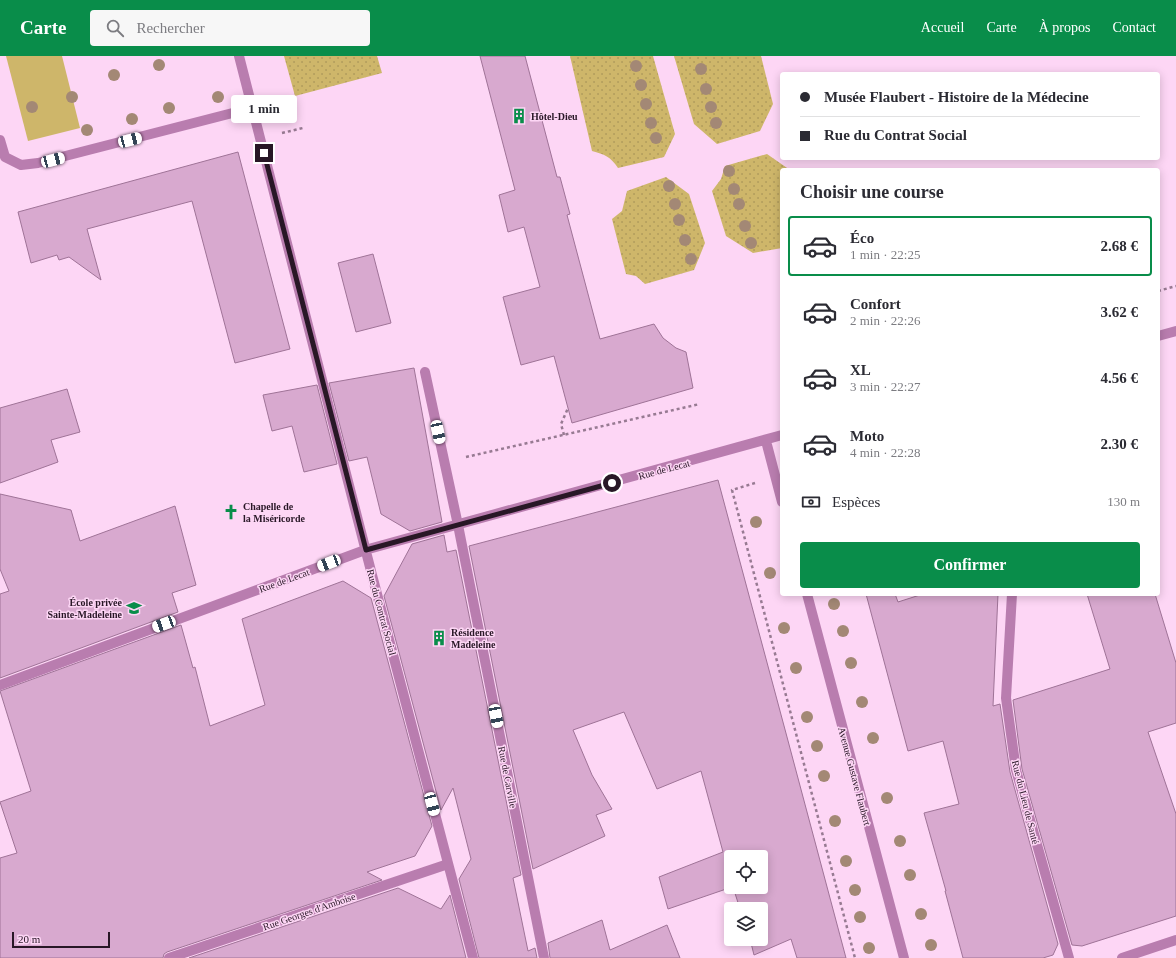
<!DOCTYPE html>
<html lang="fr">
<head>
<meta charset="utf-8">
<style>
	body { margin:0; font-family:"Times New Roman",serif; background:#f7f7f7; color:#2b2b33; height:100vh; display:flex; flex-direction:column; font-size:15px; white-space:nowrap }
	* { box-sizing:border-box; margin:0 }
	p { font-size:13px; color:#7c7c81 }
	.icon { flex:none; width:22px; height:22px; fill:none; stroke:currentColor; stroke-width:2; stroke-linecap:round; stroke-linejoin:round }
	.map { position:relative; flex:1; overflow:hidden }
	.panel { position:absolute; left:780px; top:112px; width:380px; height:428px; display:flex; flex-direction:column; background:#fff; border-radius:4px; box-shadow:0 2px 10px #0003 }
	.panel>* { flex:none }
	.banner { position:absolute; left:780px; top:16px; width:380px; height:88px; border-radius:4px; box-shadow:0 2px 10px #0003; display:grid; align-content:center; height:88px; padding:0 20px; background:#fff }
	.buttons { position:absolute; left:724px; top:794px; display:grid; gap:8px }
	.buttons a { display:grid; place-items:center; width:44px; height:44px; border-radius:4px; background:#fff; box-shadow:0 2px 10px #0003; font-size:20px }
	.scale { position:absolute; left:12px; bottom:10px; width:98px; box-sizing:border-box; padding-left:4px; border:2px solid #281726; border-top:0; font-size:11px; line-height:14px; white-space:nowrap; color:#281726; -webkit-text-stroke:3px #fdd6f5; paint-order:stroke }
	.end { position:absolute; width:18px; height:18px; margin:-9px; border:5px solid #281726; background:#fff; box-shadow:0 0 0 2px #fff }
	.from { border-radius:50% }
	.bubble { position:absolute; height:28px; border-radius:4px; background:#fff; box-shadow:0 2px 10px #0003; font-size:13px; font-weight:600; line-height:28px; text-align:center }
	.car { position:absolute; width:12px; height:24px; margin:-12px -6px; border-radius:5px; box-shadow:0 0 3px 1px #0007; background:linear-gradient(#fff 24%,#345 0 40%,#fff 0 76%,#345 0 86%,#fff 0) }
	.banner b { display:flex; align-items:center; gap:14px; height:38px; font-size:15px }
	.banner b+b { border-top:1px solid #e1e1e2 }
	.banner i { width:10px; height:10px; background:#2b2b33 }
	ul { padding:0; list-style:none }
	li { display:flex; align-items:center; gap:12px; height:60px; margin:0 8px 6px; padding:0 12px; border:2px solid transparent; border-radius:4px }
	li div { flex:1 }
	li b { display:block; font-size:15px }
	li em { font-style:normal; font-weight:600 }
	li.current { border-color:#098d4a }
	li>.icon { width:36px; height:36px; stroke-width:1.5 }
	h2 { padding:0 20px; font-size:18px; line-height:48px }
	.pay { display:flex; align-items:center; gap:10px; height:44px; padding:0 20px; font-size:15px }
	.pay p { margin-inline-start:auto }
	.action { display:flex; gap:8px; margin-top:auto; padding:8px 20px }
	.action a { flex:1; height:46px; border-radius:4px; background:#098d4a; color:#fff; font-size:16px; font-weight:600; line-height:46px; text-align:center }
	header { display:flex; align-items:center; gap:24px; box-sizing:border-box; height:56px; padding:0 20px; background:#098d4a; color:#fff }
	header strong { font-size:19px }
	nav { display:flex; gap:22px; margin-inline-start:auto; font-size:14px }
	.search { width:280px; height:36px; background:#f7f7f7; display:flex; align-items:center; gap:10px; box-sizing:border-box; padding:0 14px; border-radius:4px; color:#7c7c81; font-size:15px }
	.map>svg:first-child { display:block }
	.grass { fill:url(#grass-dots) }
	.park { fill:#ceb66a }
	.building { fill:#d8a9cf; stroke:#9f7397 }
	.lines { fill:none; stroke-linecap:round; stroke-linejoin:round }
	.path { stroke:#977a92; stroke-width:2.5; stroke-dasharray:3 3; stroke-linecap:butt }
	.street { stroke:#b97daf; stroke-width:10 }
	.tree { fill:#a38875 }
	.route { stroke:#281726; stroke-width:5 }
	.labels { text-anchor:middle; stroke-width:3; stroke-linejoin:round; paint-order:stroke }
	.poi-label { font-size:10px; font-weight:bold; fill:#281726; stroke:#fdd6f5; text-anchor:start }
	.street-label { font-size:10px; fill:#281726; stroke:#fdd6f5 }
</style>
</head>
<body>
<header>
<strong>Carte</strong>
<div class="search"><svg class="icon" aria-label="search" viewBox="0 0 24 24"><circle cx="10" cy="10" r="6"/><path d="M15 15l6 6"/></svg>Rechercher</div>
<nav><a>Accueil</a><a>Carte</a><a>À propos</a><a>Contact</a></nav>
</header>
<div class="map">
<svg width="1176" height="902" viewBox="0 0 1176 902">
	<defs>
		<pattern id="grass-dots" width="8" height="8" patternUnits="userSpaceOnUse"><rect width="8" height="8" fill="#ceb66a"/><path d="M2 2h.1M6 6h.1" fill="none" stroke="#b19c5c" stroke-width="1.8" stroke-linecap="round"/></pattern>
	</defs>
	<rect width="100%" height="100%" fill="#fdd6f5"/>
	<path class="grass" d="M284 0H377L382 17 295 40Z
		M570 0H653L675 78 664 101 618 112C611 101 604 98 592 95Z
		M674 0H761L773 48 760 75 717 88 694 68Z
		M767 98 790 114H782V192L753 197 726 180 712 135 721 123 725 110Z
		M666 121 689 138 705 187 694 214 645 228 636 220 626 218 612 163 622 155 627 135Z"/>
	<path class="park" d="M6 0H62L80 72 28 85Z"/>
	<path class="building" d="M480 0H525L557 121H560L570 158 567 159 600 283 654 268 663 282 676 292 686 296 693 332 572 367 554 300 521 309 503 241 540 231 524 171 508 176 499 139 515 134Z
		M238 96 290 293 235 307 192 145 87 173 101 224 69 201 59 204 57 199 31 207 18 156Z
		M373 198 391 267 356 276 338 207Z
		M414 312 442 466 410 475 381 458 367 401 349 405 329 327Z
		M317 329 337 408 304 416 292 370 272 375 263 339Z
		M67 333 80 376 51 384 58 406 0 427V352Z
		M718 424 787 681 846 902H797L791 883 754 899 750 883H761V853H740L733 831H761V801H731V831H732L668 853 659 821 723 796 701 715 657 733 624 656 573 674 592 719 612 753 596 759 605 780 533 813 469 490Z
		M0 438 71 454 80 485 175 450 196 529 172 537 178 556 0 622V538L9 535 0 513Z
		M444 479 447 496 456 494 521 819 513 822 528 895 535 892 537 902H479L459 823 471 803 453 732 441 754 384 540 412 488Z
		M343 525 371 542 432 770 415 800 367 816 382 824 167 896 164 898 163 902H0V802L17 797 0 746 31 735 0 635 181 569 193 612 195 611 210 670 265 649 242 563Z
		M866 538H895L898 546 923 538H998L993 650 1000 648 1010 716 1058 888 1053 899 1043 902H963L945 835H946L924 757 959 748 943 685 908 695Z
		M1087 538H1155L1176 607V667L1148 676 1176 758V860L1082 890 1072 889 1022 713 1013 644 1110 613Z
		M398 832 441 853 450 839 466 902H189Z
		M602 864 610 894 667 869 680 902H550L548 887Z"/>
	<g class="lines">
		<path class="path" d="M282 77 303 72
			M1158 235 1176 230
			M564 379 561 368 568 352
			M466 401 700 348
			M755 427 732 434 855 902"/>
		<path class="street" d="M239 0 372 519 473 902
			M0 84 5 101 21 109 38 107 252 52
			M1158 280 1176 275
			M425 316 458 469 544 902
			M766 385 782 446
			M807 538 904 902
			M1012 538 1006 642 1016 714 1069 902
			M0 629 365 494 782 379
			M169 902 448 808
			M1122 902 1176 884"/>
	</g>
	<g class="tree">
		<circle cx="159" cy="9" r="6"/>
		<circle cx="636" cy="10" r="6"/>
		<circle cx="701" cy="13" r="6"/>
		<circle cx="114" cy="19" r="6"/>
		<circle cx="641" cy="29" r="6"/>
		<circle cx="706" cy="33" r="6"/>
		<circle cx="72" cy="41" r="6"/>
		<circle cx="218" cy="41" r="6"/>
		<circle cx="646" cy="48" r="6"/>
		<circle cx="32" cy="51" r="6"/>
		<circle cx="711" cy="51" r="6"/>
		<circle cx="169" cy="52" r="6"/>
		<circle cx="132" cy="63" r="6"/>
		<circle cx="651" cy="67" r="6"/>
		<circle cx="716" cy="67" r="6"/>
		<circle cx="87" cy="74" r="6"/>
		<circle cx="656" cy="82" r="6"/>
		<circle cx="729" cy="115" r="6"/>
		<circle cx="669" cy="130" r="6"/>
		<circle cx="734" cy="133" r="6"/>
		<circle cx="675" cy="148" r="6"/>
		<circle cx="739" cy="148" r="6"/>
		<circle cx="679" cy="164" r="6"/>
		<circle cx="745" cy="170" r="6"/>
		<circle cx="685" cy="184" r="6"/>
		<circle cx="751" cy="187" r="6"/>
		<circle cx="691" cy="203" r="6"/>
		<circle cx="756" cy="466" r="6"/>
		<circle cx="770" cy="517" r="6"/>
		<circle cx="834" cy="548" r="6"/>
		<circle cx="784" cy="572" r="6"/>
		<circle cx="843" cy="575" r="6"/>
		<circle cx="851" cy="607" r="6"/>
		<circle cx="796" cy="612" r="6"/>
		<circle cx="862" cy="646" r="6"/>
		<circle cx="807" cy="661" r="6"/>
		<circle cx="873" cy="682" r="6"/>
		<circle cx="817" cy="690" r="6"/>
		<circle cx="824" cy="720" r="6"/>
		<circle cx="887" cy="742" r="6"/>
		<circle cx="835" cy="765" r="6"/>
		<circle cx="900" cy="785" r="6"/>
		<circle cx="846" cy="805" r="6"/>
		<circle cx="910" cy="819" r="6"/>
		<circle cx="855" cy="834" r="6"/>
		<circle cx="921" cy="858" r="6"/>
		<circle cx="860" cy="861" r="6"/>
		<circle cx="931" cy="889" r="6"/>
		<circle cx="869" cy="892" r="6"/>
	</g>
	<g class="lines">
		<path class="route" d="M264 97 366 494 612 427"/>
	</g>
	<defs>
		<g id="building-bare" transform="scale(1.2)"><path d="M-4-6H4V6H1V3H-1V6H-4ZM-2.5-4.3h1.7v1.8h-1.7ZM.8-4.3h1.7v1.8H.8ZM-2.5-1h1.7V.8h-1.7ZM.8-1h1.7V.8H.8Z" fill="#098d4a" stroke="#fdd6f5" stroke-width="2.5" paint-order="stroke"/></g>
		<g id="church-bare" transform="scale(1.2)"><path d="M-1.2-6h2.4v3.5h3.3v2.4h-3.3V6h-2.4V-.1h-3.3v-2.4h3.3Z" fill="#098d4a" stroke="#fdd6f5" stroke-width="2.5" paint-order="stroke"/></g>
		<g id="school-bare" transform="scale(1.2)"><path d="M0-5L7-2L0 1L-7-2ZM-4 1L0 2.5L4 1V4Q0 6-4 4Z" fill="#098d4a" stroke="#fdd6f5" stroke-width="2.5" paint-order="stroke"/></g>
	</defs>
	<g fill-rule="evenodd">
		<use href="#building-bare" x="519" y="60"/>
		<use href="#church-bare" x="231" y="456"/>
		<use href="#school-bare" x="134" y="552"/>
		<use href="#building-bare" x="439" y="582"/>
	</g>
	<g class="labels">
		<g class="poi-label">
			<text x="531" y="64">Hôtel-Dieu</text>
			<text x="243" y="454">Chapelle de<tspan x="243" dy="12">la Miséricorde</tspan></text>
			<text x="122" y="550" text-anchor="end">École privée<tspan x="122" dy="12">Sainte-Madeleine</tspan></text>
			<text x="451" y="580">Résidence<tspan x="451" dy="12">Madeleine</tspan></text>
		</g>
		<g class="street-label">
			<text transform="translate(664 413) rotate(-15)" y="4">Rue de Lecat</text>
			<text transform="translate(284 524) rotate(-20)" y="4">Rue de Lecat</text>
			<text transform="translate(382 556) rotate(75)" y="4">Rue du Contrat Social</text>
			<text transform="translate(855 720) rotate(75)" y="4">Avenue Gustave Flaubert</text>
			<text transform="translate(508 721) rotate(79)" y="4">Rue de Carville</text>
			<text transform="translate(1026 746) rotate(76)" y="4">Rue du Lieu de Santé</text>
			<text transform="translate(309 855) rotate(-19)" y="4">Rue Georges d'Amboise</text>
		</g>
	</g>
</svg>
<div class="buttons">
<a><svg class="icon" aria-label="locate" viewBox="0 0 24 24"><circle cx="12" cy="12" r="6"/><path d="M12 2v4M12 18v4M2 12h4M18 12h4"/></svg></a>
<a><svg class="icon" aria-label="layers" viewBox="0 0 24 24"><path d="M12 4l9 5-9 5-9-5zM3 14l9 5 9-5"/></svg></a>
</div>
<div class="scale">20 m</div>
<i class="end from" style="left:612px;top:427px"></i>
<i class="end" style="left:264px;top:97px"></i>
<div class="bubble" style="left:231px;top:39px;width:66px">1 min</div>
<i class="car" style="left:130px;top:84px;rotate:75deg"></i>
<i class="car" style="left:53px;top:104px;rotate:75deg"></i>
<i class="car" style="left:438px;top:376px;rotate:168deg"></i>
<i class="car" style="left:329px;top:507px;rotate:249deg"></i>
<i class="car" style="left:164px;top:568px;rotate:250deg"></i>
<i class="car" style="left:496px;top:660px;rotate:169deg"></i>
<i class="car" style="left:432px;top:748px;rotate:165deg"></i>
<div class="banner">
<b><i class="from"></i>Musée Flaubert - Histoire de la Médecine</b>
<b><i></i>Rue du Contrat Social</b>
</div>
<section class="panel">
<h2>Choisir une course</h2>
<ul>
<li class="current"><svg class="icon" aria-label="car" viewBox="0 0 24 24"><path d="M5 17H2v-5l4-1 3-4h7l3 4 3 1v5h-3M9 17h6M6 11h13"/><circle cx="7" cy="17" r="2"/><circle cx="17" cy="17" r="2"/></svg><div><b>Éco</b><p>1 min · 22:25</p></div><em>2.68 €</em></li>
<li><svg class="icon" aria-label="car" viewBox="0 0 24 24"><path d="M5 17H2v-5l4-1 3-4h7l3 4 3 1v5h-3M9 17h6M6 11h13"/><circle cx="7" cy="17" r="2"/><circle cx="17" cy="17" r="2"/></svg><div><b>Confort</b><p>2 min · 22:26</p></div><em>3.62 €</em></li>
<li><svg class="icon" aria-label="car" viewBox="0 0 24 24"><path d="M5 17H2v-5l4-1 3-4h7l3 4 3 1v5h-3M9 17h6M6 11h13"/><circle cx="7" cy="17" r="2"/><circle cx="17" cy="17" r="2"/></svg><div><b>XL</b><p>3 min · 22:27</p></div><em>4.56 €</em></li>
<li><svg class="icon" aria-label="car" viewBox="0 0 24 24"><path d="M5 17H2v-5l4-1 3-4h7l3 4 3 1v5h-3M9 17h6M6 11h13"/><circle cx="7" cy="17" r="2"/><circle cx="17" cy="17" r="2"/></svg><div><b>Moto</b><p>4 min · 22:28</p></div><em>2.30 €</em></li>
</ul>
<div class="pay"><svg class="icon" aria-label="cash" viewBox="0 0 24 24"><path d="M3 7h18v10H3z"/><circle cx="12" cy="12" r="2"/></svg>Espèces<p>130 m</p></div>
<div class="action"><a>Confirmer</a></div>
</section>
</div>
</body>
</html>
